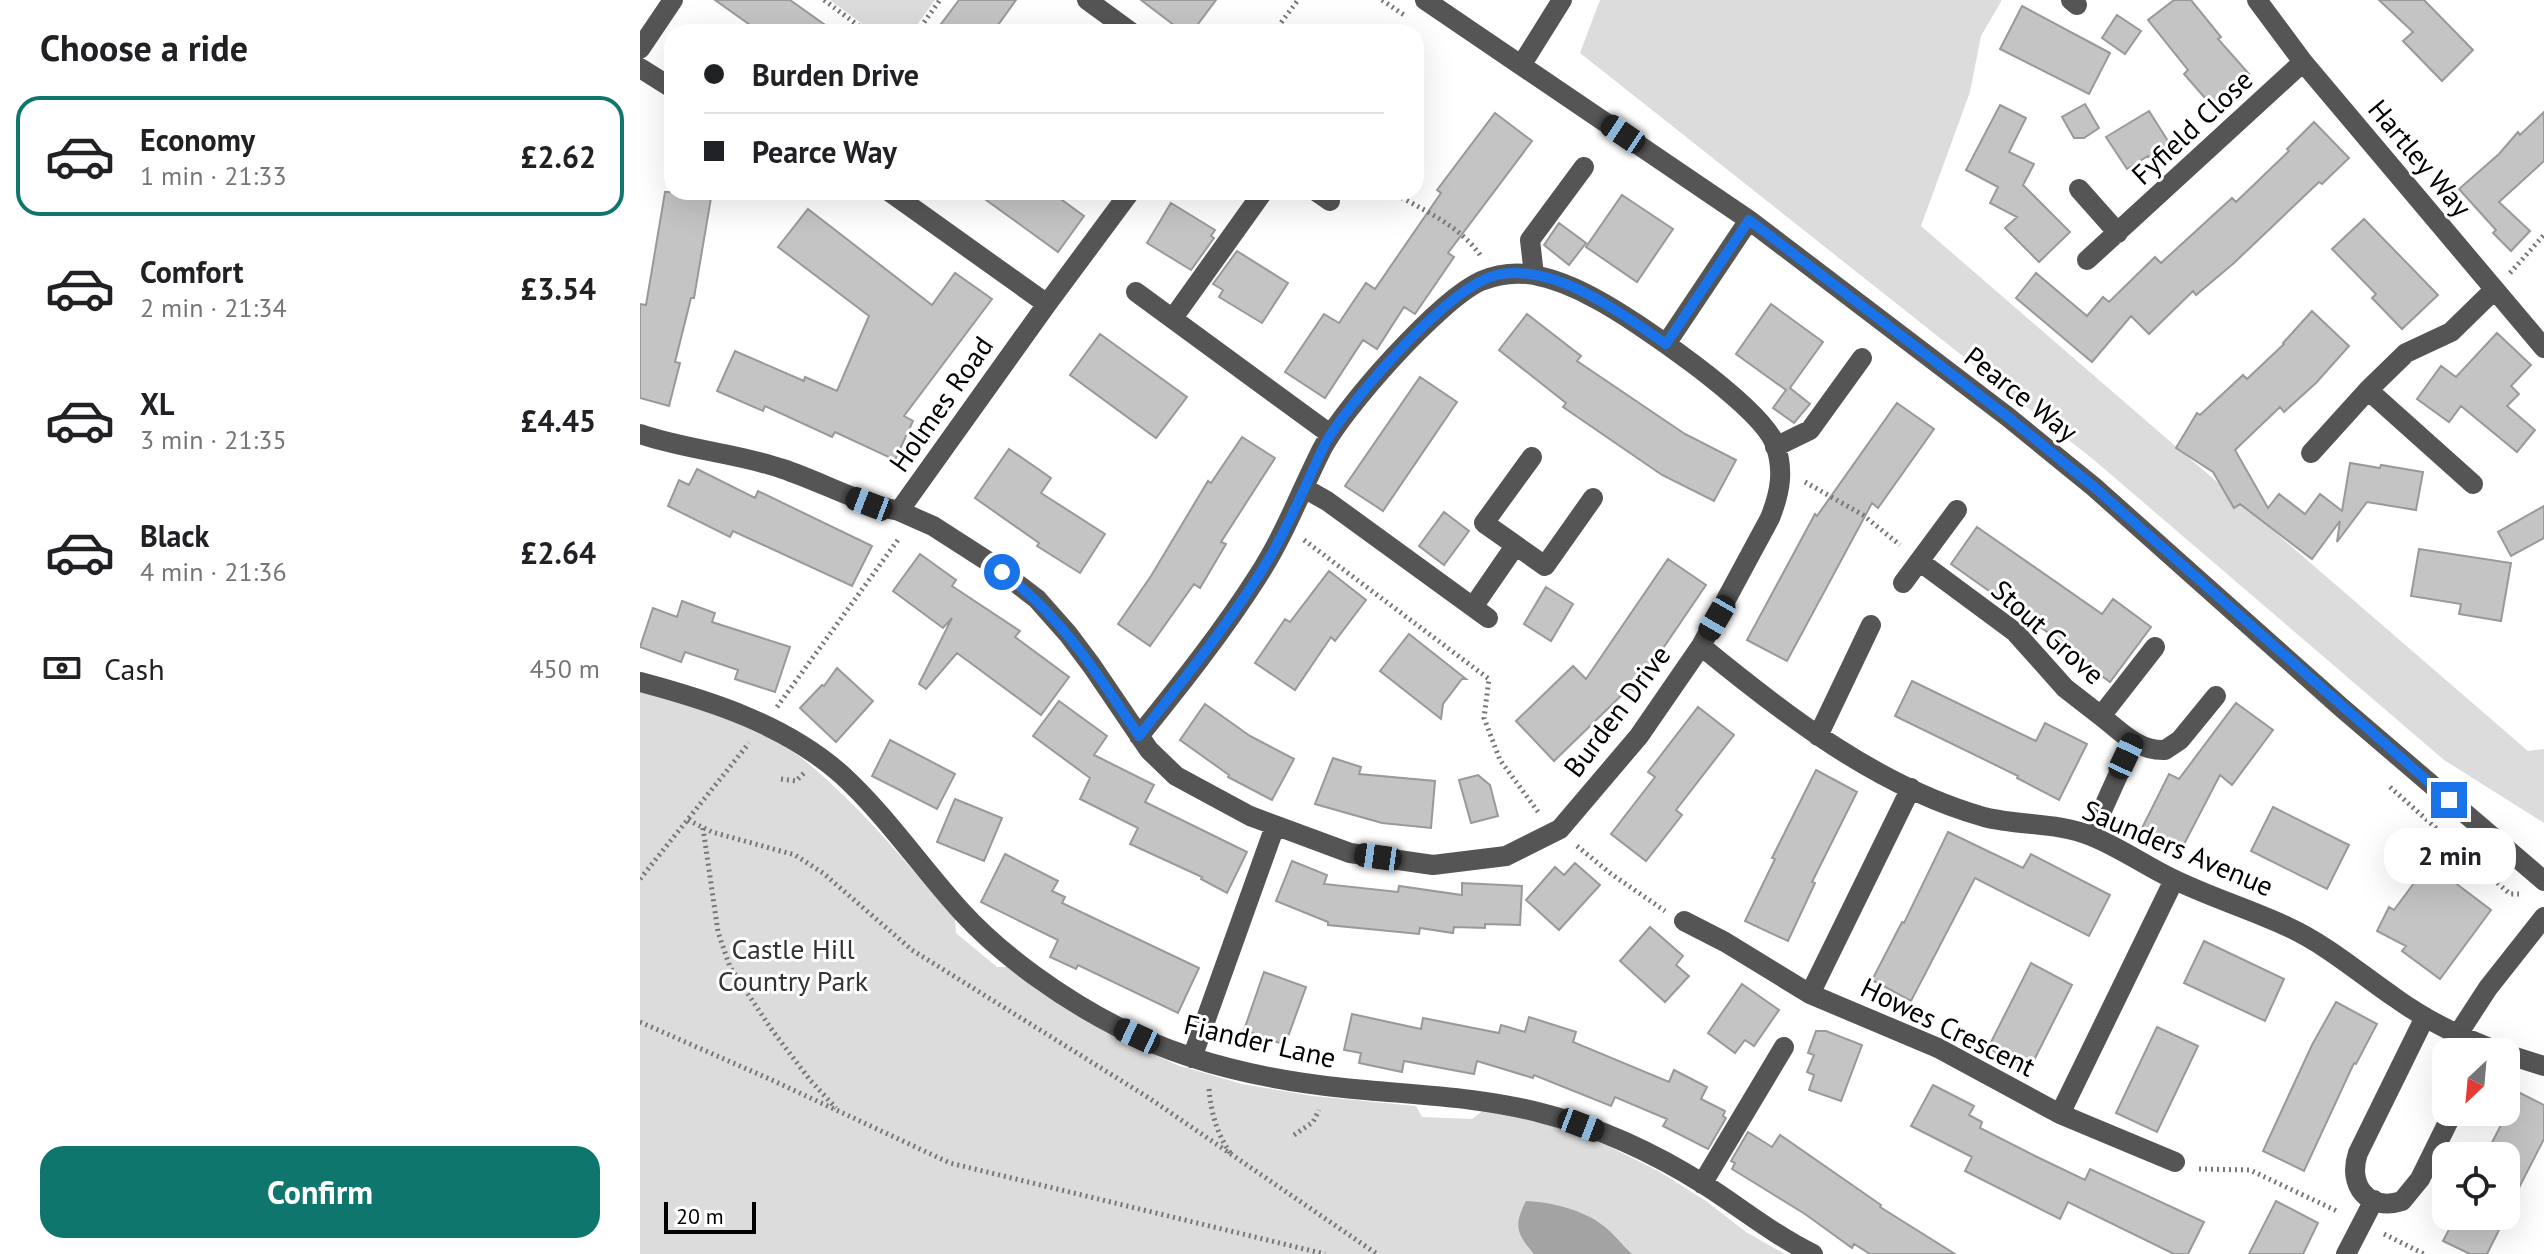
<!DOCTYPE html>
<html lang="en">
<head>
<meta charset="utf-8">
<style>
	body { margin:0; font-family:"PT Sans",sans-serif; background:#f6f6f6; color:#202124; height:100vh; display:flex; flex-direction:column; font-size:30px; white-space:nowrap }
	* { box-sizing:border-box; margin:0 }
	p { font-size:26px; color:#757577 }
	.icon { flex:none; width:44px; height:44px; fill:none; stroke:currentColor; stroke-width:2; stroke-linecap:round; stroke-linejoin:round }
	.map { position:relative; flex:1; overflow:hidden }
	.sheet { display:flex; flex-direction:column; background:#fff; width:640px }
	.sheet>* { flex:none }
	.top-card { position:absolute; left:24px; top:24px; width:760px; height:176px; border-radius:24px; box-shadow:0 8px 32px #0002; display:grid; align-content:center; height:176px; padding:0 40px; background:#fff }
	.needle { width:52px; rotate:206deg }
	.buttons { position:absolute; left:1792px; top:1038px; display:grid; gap:16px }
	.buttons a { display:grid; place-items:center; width:88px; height:88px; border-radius:16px; background:#fff; box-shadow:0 8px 32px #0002; font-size:40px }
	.scale { position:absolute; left:24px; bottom:20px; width:92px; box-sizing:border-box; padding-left:8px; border:4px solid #000; border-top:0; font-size:22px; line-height:28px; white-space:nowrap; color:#000; -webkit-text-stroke:6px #fff; paint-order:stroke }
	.end { position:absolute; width:36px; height:36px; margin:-18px; border:10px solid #1a73e8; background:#fff; box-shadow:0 0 0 4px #fff }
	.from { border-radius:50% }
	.bubble { position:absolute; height:56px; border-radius:24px; background:#fff; box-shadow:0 8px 32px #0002; font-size:26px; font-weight:600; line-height:56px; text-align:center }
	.car { position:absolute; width:24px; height:48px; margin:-24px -12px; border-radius:10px; box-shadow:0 0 6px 2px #0007; background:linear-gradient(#222 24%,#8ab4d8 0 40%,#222 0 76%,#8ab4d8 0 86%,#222 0) }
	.top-card b { display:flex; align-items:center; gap:28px; height:76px; font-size:30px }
	.top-card b+b { border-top:2px solid #e0e0e0 }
	.top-card i { width:20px; height:20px; background:#202124 }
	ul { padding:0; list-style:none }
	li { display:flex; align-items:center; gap:24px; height:120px; margin:0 16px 12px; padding:0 24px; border:4px solid transparent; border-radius:24px }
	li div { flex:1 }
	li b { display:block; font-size:30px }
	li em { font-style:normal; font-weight:600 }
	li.current { border-color:#0f766e }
	li>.icon { width:72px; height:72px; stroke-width:1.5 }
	h2 { padding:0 40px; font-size:36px; line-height:96px }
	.pay { display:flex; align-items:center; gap:20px; height:88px; padding:0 40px; font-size:30px }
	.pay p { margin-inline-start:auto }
	.primary-button { display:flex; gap:16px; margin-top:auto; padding:16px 40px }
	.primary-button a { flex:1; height:92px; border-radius:24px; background:#0f766e; color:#fff; font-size:32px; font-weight:600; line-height:92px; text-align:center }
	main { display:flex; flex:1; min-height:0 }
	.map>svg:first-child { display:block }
	.green { fill:#dcdcdc }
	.water { fill:#a3a3a3 }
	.building { fill:#c4c4c4; stroke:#999; stroke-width:2 }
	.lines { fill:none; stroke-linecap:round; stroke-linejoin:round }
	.path { stroke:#777; stroke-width:5; stroke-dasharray:2 4; stroke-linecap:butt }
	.minor { stroke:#555; stroke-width:20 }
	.route { stroke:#1a73e8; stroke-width:10 }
	.labels { text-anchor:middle; stroke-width:6; stroke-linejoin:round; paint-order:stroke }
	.street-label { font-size:28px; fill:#000; stroke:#fff }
	.park-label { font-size:28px; fill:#333; stroke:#fff }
</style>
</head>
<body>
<main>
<section class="sheet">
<h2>Choose a ride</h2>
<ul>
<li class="current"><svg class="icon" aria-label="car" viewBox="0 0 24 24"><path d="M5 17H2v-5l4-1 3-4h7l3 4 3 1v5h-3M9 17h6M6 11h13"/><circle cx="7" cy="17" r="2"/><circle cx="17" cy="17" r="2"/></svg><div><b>Economy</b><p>1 min · 21:33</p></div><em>£2.62</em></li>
<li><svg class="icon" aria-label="car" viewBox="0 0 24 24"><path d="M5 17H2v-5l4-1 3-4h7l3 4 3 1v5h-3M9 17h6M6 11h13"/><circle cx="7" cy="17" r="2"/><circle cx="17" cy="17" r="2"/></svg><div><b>Comfort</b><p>2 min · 21:34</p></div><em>£3.54</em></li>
<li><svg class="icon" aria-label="car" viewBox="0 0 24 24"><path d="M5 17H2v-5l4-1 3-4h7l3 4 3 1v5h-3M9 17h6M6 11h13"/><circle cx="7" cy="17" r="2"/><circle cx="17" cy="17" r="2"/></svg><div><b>XL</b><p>3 min · 21:35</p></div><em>£4.45</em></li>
<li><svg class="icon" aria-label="car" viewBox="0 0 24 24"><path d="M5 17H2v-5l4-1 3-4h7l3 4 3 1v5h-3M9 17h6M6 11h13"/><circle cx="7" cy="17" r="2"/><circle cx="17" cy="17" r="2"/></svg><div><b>Black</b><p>4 min · 21:36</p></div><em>£2.64</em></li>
</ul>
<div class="pay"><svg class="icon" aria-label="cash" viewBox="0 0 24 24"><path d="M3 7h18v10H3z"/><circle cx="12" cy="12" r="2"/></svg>Cash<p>450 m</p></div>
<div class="primary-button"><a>Confirm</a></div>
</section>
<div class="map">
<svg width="1904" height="1254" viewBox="0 0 1904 1254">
	<rect width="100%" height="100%" fill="#fff"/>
	<path class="green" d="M190 0H295L272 32H233Z
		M960 0H1362L1341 36 1330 92 1281 226 1888 751 1904 749V823L1804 760 1454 460 940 53Z
		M0 692C47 705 95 719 138 742 155 752 172 766 186 779 234 822 273 871 315 919L316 933 357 967H369L415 1002 468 1033 537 1065 602 1084 673 1096 776 1106 782 1117 832 1119 845 1109 907 1124 966 1145 1020 1172 1066 1201 1106 1232 1145 1254H0Z"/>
	<path class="water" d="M886 1201C911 1202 945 1210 965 1227 975 1235 983 1246 992 1254H894C877 1234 873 1226 886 1201Z"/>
	<path class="building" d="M75 0H150L195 32H120Z
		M319 0H376L353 32H295Z
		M501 0H576L552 32H543Z
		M1534 0H1551L1581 37 1578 39 1609 74 1572 106 1544 74 1548 70 1508 20Z
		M1739 0H1784L1833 50 1802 81 1763 41 1773 32Z
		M1382 6 1470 53 1449 94 1360 49Z
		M1477 15 1501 31 1485 54 1462 38Z
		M1445 104 1459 128 1444 138H1434L1422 117Z
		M1360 105 1386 118 1369 152 1394 164 1383 185 1430 232 1399 262 1365 228 1377 217 1350 203 1358 187 1326 170Z
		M1509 111 1533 149 1512 161 1508 156 1487 169 1466 137Z
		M1904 112V161L1859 202 1890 231 1871 251 1853 233 1856 230 1819 189 1859 154 1878 132 1880 135Z
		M855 113 892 141 808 253 814 257 775 314 764 307 737 349 723 340 685 398 645 372 684 314 699 323 726 283 735 289 801 193 797 190Z
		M1674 122 1709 158 1682 184 1679 182 1594 263 1556 295 1553 291 1509 334 1491 316 1452 362 1376 298 1396 273 1447 316 1463 297 1469 302 1515 257 1521 263 1592 198 1596 202 1649 151 1647 149Z
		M25 192H72L54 298H51L35 362 40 363 29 406 0 398V304L6 305Z
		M335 192H411L444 216 418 252Z
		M982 195 1033 229 997 282 946 247Z
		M531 203 575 230 571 236 574 238 551 270 507 243Z
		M168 209 292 305 315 273 352 299 264 416 273 421 255 460 195 432 192 437 125 406 123 411 77 391 95 351 164 381 165 377 197 391 229 316 138 247Z
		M1724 219 1798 295 1762 329 1732 298 1736 294 1692 249Z
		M919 223 946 243 929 265 904 245Z
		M597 251 648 283 622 323 579 297 583 290 573 284Z
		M1131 304 1183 342 1150 388 1170 404 1154 423 1133 408 1146 390 1096 354Z
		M1672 311 1709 346 1676 383 1644 412 1640 407 1595 450 1628 508 1639 494 1665 514 1680 494 1702 511 1710 463 1740 468 1741 465 1783 472 1776 510 1727 502 1697 542 1700 521 1672 559 1600 504 1594 508 1573 472 1536 448 1557 413 1560 415 1603 375 1607 379 1644 344 1643 343Z
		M887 314 941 356 937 361 1045 434 1096 460 1074 501 1022 475 923 407 926 403 859 350Z
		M1857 333 1891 365 1871 386 1879 394 1867 406 1895 430 1877 452 1821 406 1809 422 1777 399 1801 366 1816 377Z
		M460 334 547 397 516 438 430 375Z
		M780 377 817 402 743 511 705 486Z
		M1257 403 1294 429 1238 508 1232 503 1147 661 1107 640 1175 514 1177 516Z
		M602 437 635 458 581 542 586 544 560 588 554 584 510 646 478 624 511 576 568 481 571 483Z
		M369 449 411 478 401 493 465 534 440 573 397 546 399 543 335 498Z
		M57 469 115 498 118 491 232 546 212 586 93 531 90 537 28 506 39 480 49 485Z
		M1904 506V538L1871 556 1858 532Z
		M804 512 829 531 804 565 779 546Z
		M1337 527 1462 614 1473 599 1511 627 1470 682 1432 654 1434 651 1311 564Z
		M1779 549 1871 563 1861 621 1819 614 1821 604 1771 596Z
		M280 554 316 580 312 586 380 631 375 637 429 677 401 715 317 653 286 689 279 684 312 618 303 628 253 591Z
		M1028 559 1066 585 994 691 989 688 914 761 876 721 933 666 946 679Z
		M689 571 726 600 695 641 691 637 655 690 615 663 645 619 650 622Z
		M906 587 933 604 911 641 884 624Z
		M42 601 75 613 72 622 150 647 135 692 95 679 98 670 45 652 41 662 0 647 13 608 37 617Z
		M769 634 826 679H822L803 704 801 719 740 671Z
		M197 668 233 701 196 742 160 708 182 685 184 686Z
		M1272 681 1396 741 1405 723 1447 744 1419 800 1377 778 1378 776 1255 716Z
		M419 701 467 736 454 755 514 785 505 802 607 852 587 893 561 879 562 877 490 844 498 828 440 799 450 778 393 736Z
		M1596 703 1633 730 1592 785 1580 775 1541 850 1501 830 1529 774 1539 779Z
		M565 704 610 736 654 759 632 800 588 777 589 775 540 740Z
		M1058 707 1094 735 1036 810 1042 815 1006 861 971 834 1015 777 1008 772Z
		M250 740 315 774 297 809 232 776Z
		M693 758 721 767 719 774 795 781 791 828 742 823 675 804Z
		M1176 770 1217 792 1172 882 1175 883 1148 941 1105 921 1135 859 1132 858Z
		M838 775 850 785 858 816 831 823 819 780Z
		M315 799 362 818 344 861 297 842Z
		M1633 807 1709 845 1687 889 1611 851Z
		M1308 832 1383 868 1391 854 1470 895 1449 936 1335 878 1271 1001 1232 980 1262 922 1264 923Z
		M365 854 418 881 412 891 425 897 422 903 559 968 538 1013 438 965 436 969 410 957 418 940 341 902Z
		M652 861 687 875 684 884 758 892 759 886 822 895V883L882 886 880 925 845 924V928L814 927 813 933 780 928 779 934 688 925V922L636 901Z
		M935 863 960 885 919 930 886 900 915 867 924 875Z
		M1789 863 1851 910 1800 979 1762 951 1766 946 1737 931 1749 907 1754 910Z
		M1010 927 1043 956 1036 965 1049 976 1025 1002 980 961Z
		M1564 941 1644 979 1625 1021 1544 983Z
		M1391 963 1432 985 1389 1070 1348 1048Z
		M624 972 666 987 645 1045 604 1030Z
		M1102 984 1139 1010 1114 1046 1105 1040 1095 1053 1068 1033Z
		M1696 1002 1737 1024 1716 1064 1714 1063 1664 1171 1623 1151 1672 1045Z
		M712 1014 781 1029 783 1018 859 1033 861 1025 885 1032 889 1017 936 1032 933 1042 1029 1082 1034 1070 1067 1087 1061 1099 1085 1111 1083 1116 1086 1118 1068 1149 1023 1126 1027 1119 975 1097 971 1106 894 1075 893 1078 837 1061 834 1074 764 1061 762 1072 719 1063 721 1053 704 1050Z
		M1517 1027 1558 1046 1517 1132 1476 1113Z
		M1176 1031H1186L1222 1045 1201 1101 1169 1090 1174 1075 1167 1072 1174 1055 1168 1053Z
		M1293 1085 1334 1106 1329 1115 1342 1122 1340 1128 1395 1156 1445 1180 1450 1169 1564 1222 1548 1254H1534L1428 1202 1420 1219 1325 1171 1332 1157 1271 1126Z
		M1878 1092 1904 1105V1139L1866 1213V1156H1845Z
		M1108 1132 1132 1147 1140 1135 1241 1205 1240 1207 1315 1254H1230L1214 1244 1212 1248 1165 1214 1092 1169 1095 1163 1091 1161Z
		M1636 1201 1678 1223 1663 1254H1609Z
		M1816 1216H1866L1847 1254H1830L1803 1241Z"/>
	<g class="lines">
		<path class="path" d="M184 0 227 32
			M742 0 764 15
			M277 32 300 0
			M634 32 658 0
			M751 192C782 209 820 226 840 255
			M1870 273 1904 235
			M1165 482 1223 515 1260 545
			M664 540 849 679 844 718 860 760 899 813
			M137 707 260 537
			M141 779 156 781 164 773
			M1750 787 1870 894H1879
			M48 820 72 832 155 855 183 873 272 950 509 1098 737 1254
			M63 828 78 932 90 967 132 1030 170 1080 196 1108
			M937 846 970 873 1025 911
			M0 879 109 743
			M0 1022 134 1081 310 1163 685 1254
			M569 1089C571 1113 577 1134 591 1154
			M654 1135 673 1122 679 1110
			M1559 1169 1610 1170 1699 1212
			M1744 1234 1784 1254"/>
		<path class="minor" d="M447 0 491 32
			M785 0 1109 220 1368 417 1454 487 1702 708 1904 881
			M1431 0 1437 5
			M1617 0 1663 62 1904 348
			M0 49 33 0
			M882 64 922 0
			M0 68 32 88
			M1439 189 1478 233
			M250 192 407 304
			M677 192 690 201
			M1447 260 1663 62
			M894 275 890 240 944 167
			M496 292 690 434
			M533 318 623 192
			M1026 344 1109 220
			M1728 390 1833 484
			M0 434C46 450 97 453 143 469 182 482 218 503 259 511L407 304 490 192
			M1135 447 1170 430 1222 358
			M1671 453 1728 390 1766 353 1811 332 1854 290
			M892 457 844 523 905 566 953 498
			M664 488 687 501 848 618
			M259 511 293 526 349 562 397 599 428 634 452 666 509 750 536 776 610 816 710 853 793 865 866 856 920 829 999 736 1061 646 1130 518C1140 493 1145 469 1134 442 1117 404 996 320 956 299 938 289 915 279 894 275 876 272 858 274 841 281 799 300 702 409 681 451 660 493 644 536 618 576 583 631 541 684 499 736
			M1279 561 1375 632 1425 688 1461 716
			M1263 583 1317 510
			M833 607 875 546
			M1061 646C1145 715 1238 787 1344 817 1379 826 1417 822 1451 836 1479 847 1504 865 1531 878 1569 897 1610 909 1648 927 1687 945 1719 973 1754 997 1786 1020 1824 1039 1861 1052
			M1515 647 1461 716C1481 732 1498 751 1525 750L1540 740 1576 696
			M0 682C71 701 144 724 201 774 246 815 280 866 321 911 362 956 423 999 478 1027 548 1063 626 1080 704 1088 772 1095 839 1096 905 1114 960 1128 1016 1154 1065 1185 1101 1208 1134 1235 1173 1254
			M1178 736 1231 625
			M1451 835 1493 742
			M1044 921 1085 942 1170 994 1298 1048 1420 1114 1534 880
			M1170 994 1271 788
			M1785 1017 1718 1153C1707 1185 1728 1212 1762 1201L1780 1179 1813 1112
			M1818 1034 1848 988 1904 917
			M1866 1054 1904 1066
			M552 1058 635 826
			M1420 1114 1535 1162
			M1062 1184 1144 1047
			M1706 1254 1734 1200"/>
	</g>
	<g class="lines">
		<path class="route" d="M362 572C421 615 459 676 499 736 541 683 583 631 619 575 640 542 656 507 672 472 678 459 683 446 691 434 719 392 812 282 861 274 918 265 982 314 1026 344L1109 220 1368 417 1454 487 1809 800"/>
	</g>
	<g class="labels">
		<g class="street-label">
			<text transform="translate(1552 127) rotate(-43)" y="10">Fyfield Close</text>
			<text transform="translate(1780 158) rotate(50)" y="10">Hartley Way</text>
			<text transform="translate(1381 394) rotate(38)" y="10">Pearce Way</text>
			<text transform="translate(301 404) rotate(-55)" y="10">Holmes Road</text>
			<text transform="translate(1408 632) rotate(42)" y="10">Stout Grove</text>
			<text transform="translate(977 711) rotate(-53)" y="10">Burden Drive</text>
			<text transform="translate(1538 848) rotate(23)" y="10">Saunders Avenue</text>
			<text transform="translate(1308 1027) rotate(26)" y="10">Howes Crescent</text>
			<text transform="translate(620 1041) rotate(13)" y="10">Fiander Lane</text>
		</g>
		<g class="park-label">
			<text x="153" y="959">Castle Hill<tspan x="153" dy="32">Country Park</tspan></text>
		</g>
	</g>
</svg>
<div class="buttons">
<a><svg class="needle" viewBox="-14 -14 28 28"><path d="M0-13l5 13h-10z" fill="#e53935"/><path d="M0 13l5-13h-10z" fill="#757577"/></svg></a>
<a><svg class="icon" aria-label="locate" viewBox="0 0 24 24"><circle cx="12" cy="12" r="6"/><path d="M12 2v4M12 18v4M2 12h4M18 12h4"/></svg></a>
</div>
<div class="scale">20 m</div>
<i class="end from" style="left:362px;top:572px"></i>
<i class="end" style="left:1809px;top:800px"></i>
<div class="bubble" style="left:1744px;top:828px;width:132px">2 min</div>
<i class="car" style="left:983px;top:134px;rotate:304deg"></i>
<i class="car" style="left:229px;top:504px;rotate:291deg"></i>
<i class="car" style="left:1077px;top:618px;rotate:210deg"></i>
<i class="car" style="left:1486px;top:756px;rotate:25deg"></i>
<i class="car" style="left:738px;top:857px;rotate:278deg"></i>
<i class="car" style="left:497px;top:1036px;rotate:295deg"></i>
<i class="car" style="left:941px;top:1125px;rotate:111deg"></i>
<div class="top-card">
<b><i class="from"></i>Burden Drive</b>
<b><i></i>Pearce Way</b>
</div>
</div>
</main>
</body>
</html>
